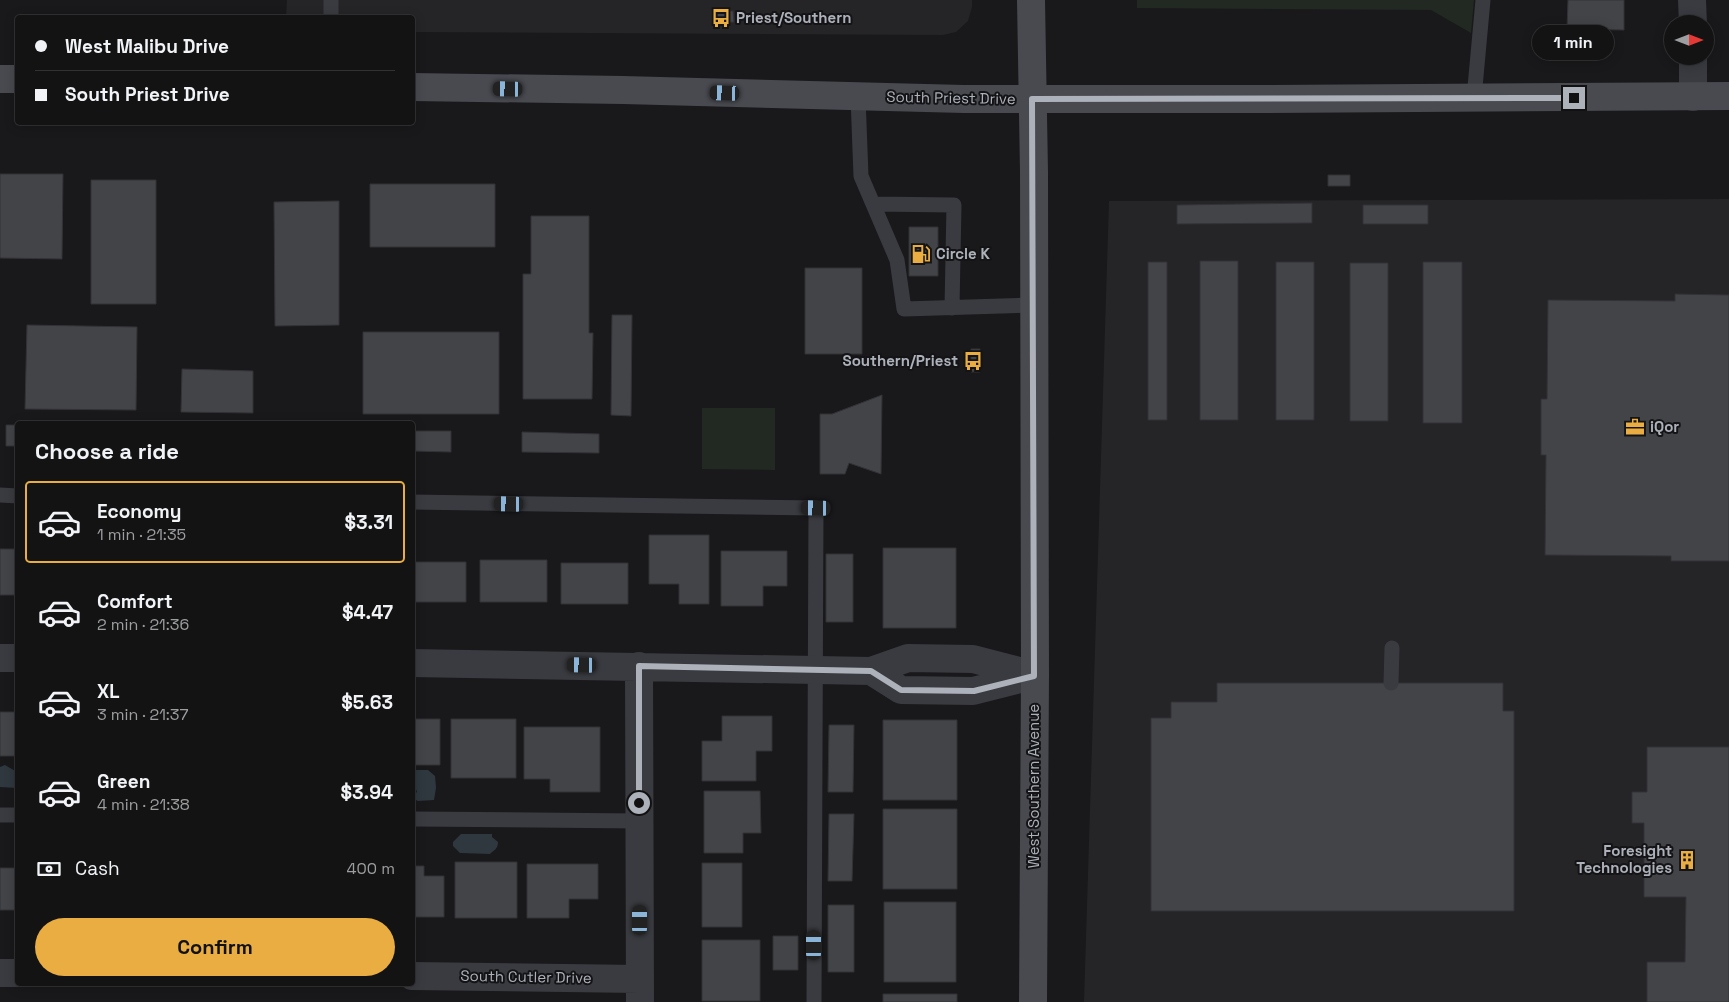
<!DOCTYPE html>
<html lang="en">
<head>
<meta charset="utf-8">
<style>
	body { margin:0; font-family:"Space Grotesk",sans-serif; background:#1c1c1d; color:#f1f3f6; height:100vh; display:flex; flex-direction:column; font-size:19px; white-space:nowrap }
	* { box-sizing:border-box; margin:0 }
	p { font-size:16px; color:#9d9ea0 }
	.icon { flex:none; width:28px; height:28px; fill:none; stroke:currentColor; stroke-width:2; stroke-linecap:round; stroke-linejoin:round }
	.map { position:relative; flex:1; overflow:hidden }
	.side { position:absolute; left:15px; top:421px; width:400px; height:565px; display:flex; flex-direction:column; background:#131314; border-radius:5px; box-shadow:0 2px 12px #0003,0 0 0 1px #323234 }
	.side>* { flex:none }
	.top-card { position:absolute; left:15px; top:15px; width:400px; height:110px; border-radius:5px; box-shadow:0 2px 12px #0003,0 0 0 1px #323234; display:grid; align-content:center; height:110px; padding:0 20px; background:#131314 }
	.needle { width:32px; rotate:90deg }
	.fabs { position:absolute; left:1664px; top:15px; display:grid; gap:10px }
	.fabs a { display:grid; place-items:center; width:50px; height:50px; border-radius:50%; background:#131314; box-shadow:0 2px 12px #0003,0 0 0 1px #323234; font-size:25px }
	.end { position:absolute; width:22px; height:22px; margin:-11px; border:6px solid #acb1ba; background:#111; box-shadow:0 0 0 2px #111 }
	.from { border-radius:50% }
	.bubble { position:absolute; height:35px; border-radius:18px; background:#131314; box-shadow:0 2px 12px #0003,0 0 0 1px #323234; font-size:16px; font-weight:800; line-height:35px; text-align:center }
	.car { position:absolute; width:15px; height:30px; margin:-15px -8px; border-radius:6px; box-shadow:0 0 4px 1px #0007; background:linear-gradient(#222 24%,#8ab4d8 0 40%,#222 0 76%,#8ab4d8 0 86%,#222 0) }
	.top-card b { display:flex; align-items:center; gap:18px; height:48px; font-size:19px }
	.top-card b+b { border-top:1px solid #323234 }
	.top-card i { width:12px; height:12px; background:#f1f3f6 }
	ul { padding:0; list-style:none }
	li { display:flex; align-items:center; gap:15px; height:82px; margin:0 10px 8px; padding:0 10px; border:2px solid transparent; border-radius:5px }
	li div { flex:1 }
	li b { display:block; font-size:19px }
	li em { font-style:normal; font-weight:800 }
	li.on { border-color:#e9ad42 }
	li>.icon { width:45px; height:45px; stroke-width:1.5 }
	h2 { padding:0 20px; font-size:22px; line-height:60px }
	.pay { display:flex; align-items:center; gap:12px; height:55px; padding:0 20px; font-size:19px }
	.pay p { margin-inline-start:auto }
	.button { display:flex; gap:10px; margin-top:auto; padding:10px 20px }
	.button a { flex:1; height:58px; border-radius:30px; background:#e9ad42; color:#111; font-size:20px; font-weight:800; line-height:58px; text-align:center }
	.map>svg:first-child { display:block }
	.built { fill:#252528 }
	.green { fill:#212922 }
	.water { fill:#2f383f }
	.building { fill:#434448; stroke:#333337 }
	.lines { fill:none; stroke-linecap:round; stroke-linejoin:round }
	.service { stroke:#3a3b40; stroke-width:15 }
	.minor { stroke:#3a3b40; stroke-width:28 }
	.secondary { stroke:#484a50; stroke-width:28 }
	.route { stroke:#acb1ba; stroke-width:6 }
	.labels { text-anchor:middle; stroke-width:4; stroke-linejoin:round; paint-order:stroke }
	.poi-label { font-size:15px; font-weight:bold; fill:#acb1ba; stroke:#141416; text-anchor:start }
	.street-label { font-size:15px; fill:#acb1ba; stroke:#141416 }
</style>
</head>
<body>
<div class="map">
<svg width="1729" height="1002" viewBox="0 0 1729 1002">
	<rect width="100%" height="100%" fill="#19191b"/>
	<path class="built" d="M287 0H972V7L968 21 956 32 943 35 413 32 412 18H286Z
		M1729 199V1002H1084L1109 201Z"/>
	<path class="green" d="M1137 0H1474L1471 33 1431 10 1137 8Z
		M702 408H775V470L702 469Z"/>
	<path class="water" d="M5 765 17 772V788L0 787V767Z
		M413 770H428L435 776 436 788 434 800 418 801 414 799V794L417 792 413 781Z
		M461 834H492V837L498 842C498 849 494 850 490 854L460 853 453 846V842Z"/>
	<path class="building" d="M1568 0H1624V30L1567 29Z
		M712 11H733L734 22 712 23Z
		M0 174H63L62 259 0 258Z
		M1328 175H1350V186H1328Z
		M91 180H156V304H91Z
		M370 184H495V247H370Z
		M339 201V325L275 326 274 202Z
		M1312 203V223L1177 224V205Z
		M1363 205H1428V224H1363Z
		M531 216H589V333H593L592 399H523V274H531Z
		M909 227H938V276H909Z
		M1200 261H1238V420H1200Z
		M1148 262H1167V420H1148Z
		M1276 262H1314V420H1276Z
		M1423 262H1462V423H1423Z
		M1350 263H1388V421H1350Z
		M805 268H862V354H805Z
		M1675 294 1729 295V561H1671V556L1545 555 1546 455H1541V399H1547L1548 300 1675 301Z
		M612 315H632L631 416 611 415Z
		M27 325 137 327 136 410 25 409Z
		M363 332H499V414H363Z
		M971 349H980V372H971Z
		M182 369 253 371V413L181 412Z
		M882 395 881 474 849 463 845 474H820V414H832Z
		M6 425H18V446H6Z
		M412 431H451V452L412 451Z
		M522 432 599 434V453L522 452Z
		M649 535H709V604H679V584H649Z
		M883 548H956V628H883Z
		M0 549H18V595H0Z
		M721 551H787V586H763V606H721Z
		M826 554H853V622H826Z
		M480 560H547V602H480Z
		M412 562H466V602H412Z
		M561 563H628V604H561Z
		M1217 683H1503V711H1514V911H1151V718H1171V702H1217Z
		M0 712H18V756H0Z
		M722 716H772V751H756V781H702V741H722Z
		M412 719H440V765H412Z
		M451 719H516V778H451Z
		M883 720H957V800H883Z
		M829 725H854L853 792H828Z
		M524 727H600V792H550V779H524Z
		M1647 747H1729V1002H1647V962H1685L1686 897H1644V823H1632V792H1647Z
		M704 791H760L761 833H743V853H704Z
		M883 809H957V889H883Z
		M829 814H854L852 881H828Z
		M455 862H517V918H455Z
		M702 863H742V927H702Z
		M527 864H598V899H569V918H527Z
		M412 866H424V876H444V917H412Z
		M0 868H18V910H0Z
		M884 902H956V982H884Z
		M828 905H854V972H828Z
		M773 936H798V970H773Z
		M702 940H760V1001H702Z
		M883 994H957V1002H883Z"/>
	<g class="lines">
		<path class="service" d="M331 18V0
			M858 97 861 176 897 260 904 309 1034 305
			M1474 98 1483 0
			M873 204 954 205 952 308
			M0 495 18 496
			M412 502 816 508 814 1002
			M1391 683 1392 648
			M0 815H18
			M412 819 639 821"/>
		<path class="minor" d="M1692 0 1693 24
			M1693 56V97
			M0 658H18
			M412 663 871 671 908 658 973 659 1035 675
			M639 666 640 1002
			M871 671 901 690 973 691 1032 676
			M0 973H18
			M412 976 640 979"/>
		<path class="secondary" d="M1031 0 1034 172 1035 675 1033 1002
			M0 79H18
			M412 87 623 90 964 99H1262L1729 96"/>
	</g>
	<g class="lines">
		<path class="route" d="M639 803V666L871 671 901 690 974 691 1034 676 1032 99 1574 98"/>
	</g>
	<defs>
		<g id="bus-bare" transform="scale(1.5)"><path d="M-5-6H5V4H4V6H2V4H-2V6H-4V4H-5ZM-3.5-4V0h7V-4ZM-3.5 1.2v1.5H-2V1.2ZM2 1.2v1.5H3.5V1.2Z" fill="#e9ad42" stroke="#141416" stroke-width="2.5" paint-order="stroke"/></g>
		<g id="fuel-bare" transform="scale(1.5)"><path d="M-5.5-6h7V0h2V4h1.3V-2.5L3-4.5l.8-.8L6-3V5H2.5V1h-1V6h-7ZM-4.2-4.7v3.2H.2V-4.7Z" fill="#e9ad42" stroke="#141416" stroke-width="2.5" paint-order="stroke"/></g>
		<g id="office-bare" transform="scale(1.5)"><path d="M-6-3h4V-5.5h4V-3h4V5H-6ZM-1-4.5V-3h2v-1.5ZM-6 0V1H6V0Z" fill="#e9ad42" stroke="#141416" stroke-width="2.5" paint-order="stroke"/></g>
		<g id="building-bare" transform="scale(1.5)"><path d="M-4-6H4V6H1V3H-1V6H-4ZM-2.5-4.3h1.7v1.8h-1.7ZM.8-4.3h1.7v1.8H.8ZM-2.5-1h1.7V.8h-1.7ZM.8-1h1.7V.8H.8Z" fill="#e9ad42" stroke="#141416" stroke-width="2.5" paint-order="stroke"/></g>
	</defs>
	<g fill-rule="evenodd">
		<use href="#bus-bare" x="721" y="18"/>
		<use href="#fuel-bare" x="921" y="254"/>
		<use href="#bus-bare" x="973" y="361"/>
		<use href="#office-bare" x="1635" y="427"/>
		<use href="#building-bare" x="1687" y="860"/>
	</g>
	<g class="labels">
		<g class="poi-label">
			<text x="736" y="23">Priest/Southern</text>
			<text x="936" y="259">Circle K</text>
			<text x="958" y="366" text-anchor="end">Southern/Priest</text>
			<text x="1650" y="432">iQor</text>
			<text x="1672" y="856" text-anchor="end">Foresight<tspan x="1672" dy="17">Technologies</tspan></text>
		</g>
		<g class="street-label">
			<text transform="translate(951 98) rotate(1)" y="5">South Priest Drive</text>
			<text transform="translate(1034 786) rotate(-90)" y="5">West Southern Avenue</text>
			<text transform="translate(526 977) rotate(1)" y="5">South Cutler Drive</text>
		</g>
	</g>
</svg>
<div class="fabs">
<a><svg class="needle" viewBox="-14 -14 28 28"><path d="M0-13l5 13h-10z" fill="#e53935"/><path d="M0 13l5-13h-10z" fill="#9d9ea0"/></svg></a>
</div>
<i class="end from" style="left:639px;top:803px"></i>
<i class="end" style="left:1574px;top:98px"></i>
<div class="bubble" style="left:1532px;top:25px;width:82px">1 min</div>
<i class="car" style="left:508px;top:89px;rotate:271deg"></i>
<i class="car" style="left:725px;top:93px;rotate:272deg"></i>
<i class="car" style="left:509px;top:504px;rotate:271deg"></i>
<i class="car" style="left:816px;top:508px;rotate:271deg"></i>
<i class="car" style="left:582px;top:665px;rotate:271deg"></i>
<i class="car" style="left:640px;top:920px;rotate:0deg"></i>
<i class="car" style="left:814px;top:945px;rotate:0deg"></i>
<div class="top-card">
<b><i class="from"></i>West Malibu Drive</b>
<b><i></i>South Priest Drive</b>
</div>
<section class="side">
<h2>Choose a ride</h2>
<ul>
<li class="on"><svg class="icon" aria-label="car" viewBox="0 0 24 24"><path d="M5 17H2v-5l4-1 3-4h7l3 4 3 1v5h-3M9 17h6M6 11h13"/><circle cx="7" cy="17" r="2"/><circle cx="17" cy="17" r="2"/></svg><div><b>Economy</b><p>1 min · 21:35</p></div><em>$3.31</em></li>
<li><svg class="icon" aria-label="car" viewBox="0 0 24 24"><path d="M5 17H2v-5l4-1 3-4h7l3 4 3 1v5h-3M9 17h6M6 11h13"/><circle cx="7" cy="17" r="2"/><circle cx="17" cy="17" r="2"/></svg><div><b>Comfort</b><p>2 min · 21:36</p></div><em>$4.47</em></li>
<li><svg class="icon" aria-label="car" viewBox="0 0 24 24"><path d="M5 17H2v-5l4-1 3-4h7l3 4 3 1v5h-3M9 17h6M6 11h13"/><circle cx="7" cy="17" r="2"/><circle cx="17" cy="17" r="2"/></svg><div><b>XL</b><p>3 min · 21:37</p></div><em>$5.63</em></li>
<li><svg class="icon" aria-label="car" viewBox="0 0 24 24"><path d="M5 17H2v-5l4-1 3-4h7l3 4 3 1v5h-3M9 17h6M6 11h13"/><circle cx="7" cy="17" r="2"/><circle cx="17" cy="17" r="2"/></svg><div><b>Green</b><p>4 min · 21:38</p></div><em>$3.94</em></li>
</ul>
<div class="pay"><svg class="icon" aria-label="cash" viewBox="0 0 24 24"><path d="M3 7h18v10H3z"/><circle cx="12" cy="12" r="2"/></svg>Cash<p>400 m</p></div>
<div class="button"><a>Confirm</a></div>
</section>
</div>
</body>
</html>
